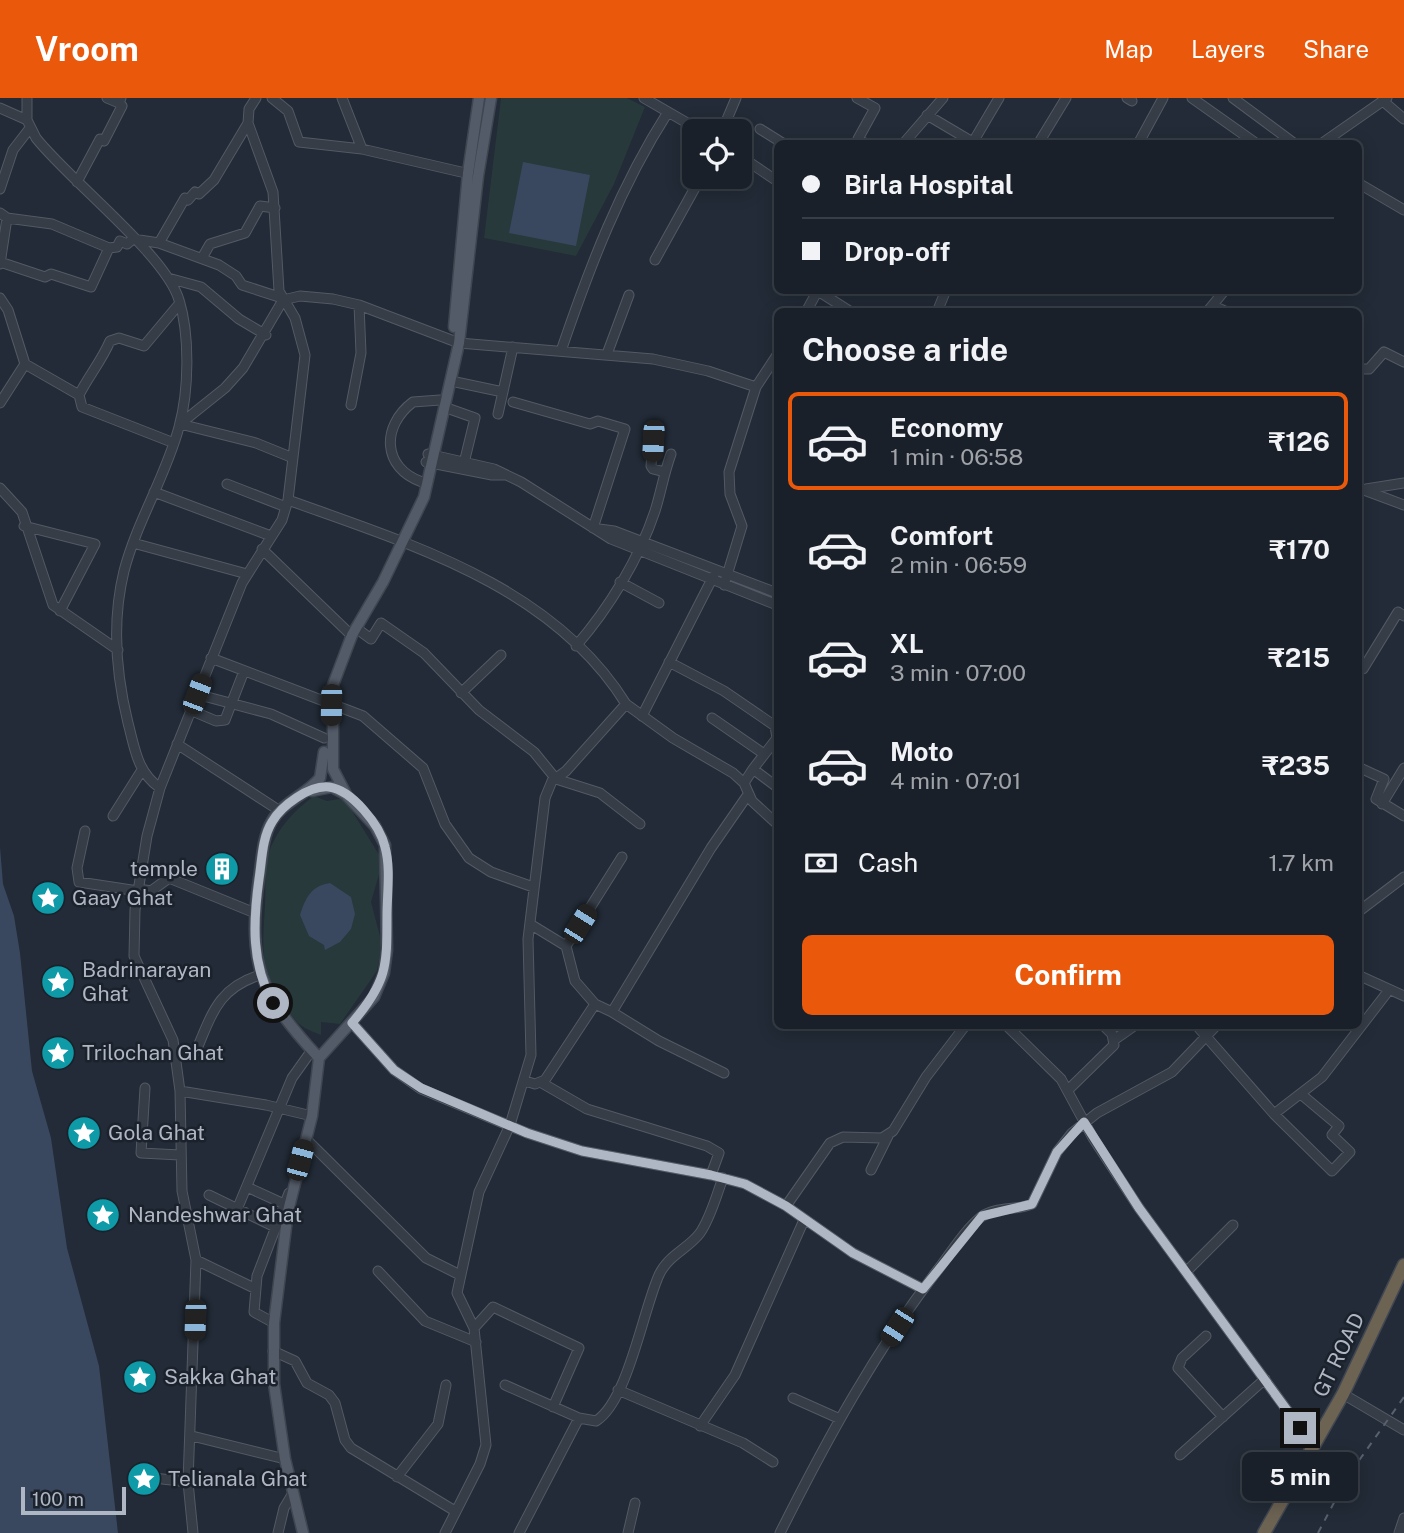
<!DOCTYPE html>
<html lang="en">
<head>
<meta charset="utf-8">
<style>
	body { margin:0; font-family:"Public Sans",sans-serif; background:#272d35; color:#f1f3f6; height:100vh; display:flex; flex-direction:column; font-size:26px; white-space:nowrap }
	* { box-sizing:border-box; margin:0 }
	p { font-size:23px; color:#9fa3a8 }
	.icon { flex:none; width:38px; height:38px; fill:none; stroke:currentColor; stroke-width:2; stroke-linecap:round; stroke-linejoin:round }
	.map { position:relative; flex:1; overflow:hidden }
	.details { position:absolute; left:774px; top:210px; width:588px; height:721px; display:flex; flex-direction:column; background:#1a2029; border-radius:10px; box-shadow:0 4px 18px #0003,0 0 0 2px #383e46 }
	.details>* { flex:none }
	.hud { position:absolute; left:774px; top:42px; width:588px; height:154px; border-radius:10px; box-shadow:0 4px 18px #0003,0 0 0 2px #383e46; display:grid; align-content:center; height:154px; padding:0 28px; background:#1a2029 }
	.fabs { position:absolute; left:682px; top:21px; display:grid; gap:14px }
	.fabs a { display:grid; place-items:center; width:70px; height:70px; border-radius:10px; background:#1a2029; box-shadow:0 4px 18px #0003,0 0 0 2px #383e46; font-size:35px }
	.scale { position:absolute; left:21px; bottom:18px; width:105px; box-sizing:border-box; padding-left:7px; border:4px solid #b0b7c4; border-top:0; font-size:19px; line-height:24px; white-space:nowrap; color:#b0b7c4; -webkit-text-stroke:5px #1b222c; paint-order:stroke }
	.end { position:absolute; width:32px; height:32px; margin:-16px; border:9px solid #b0b7c4; background:#111; box-shadow:0 0 0 4px #111 }
	.from { border-radius:50% }
	.bubble { position:absolute; height:49px; border-radius:10px; background:#1a2029; box-shadow:0 4px 18px #0003,0 0 0 2px #383e46; font-size:23px; font-weight:700; line-height:49px; text-align:center }
	.car { position:absolute; width:21px; height:42px; margin:-21px -10px; border-radius:9px; box-shadow:0 0 5px 2px #0007; background:linear-gradient(#222 24%,#8ab4d8 0 40%,#222 0 76%,#8ab4d8 0 86%,#222 0) }
	.hud b { display:flex; align-items:center; gap:24px; height:66px; font-size:26px }
	.hud b+b { border-top:2px solid #383e46 }
	.hud i { width:18px; height:18px; background:#f1f3f6 }
	ul { padding:0; list-style:none }
	li { display:flex; align-items:center; gap:21px; height:98px; margin:0 14px 10px; padding:0 14px; border:4px solid transparent; border-radius:10px }
	li div { flex:1 }
	li b { display:block; font-size:26px }
	li em { font-style:normal; font-weight:700 }
	li.current { border-color:#ea580c }
	li>.icon { width:63px; height:63px; stroke-width:1.5 }
	h2 { padding:0 28px; font-size:32px; line-height:84px }
	.pay { display:flex; align-items:center; gap:18px; height:77px; padding:0 28px; font-size:26px }
	.pay p { margin-inline-start:auto }
	.action { display:flex; gap:14px; margin-top:auto; padding:14px 28px }
	.action a { flex:1; height:80px; border-radius:10px; background:#ea580c; color:#fff; font-size:28px; font-weight:700; line-height:80px; text-align:center }
	header { display:flex; align-items:center; gap:42px; box-sizing:border-box; height:98px; padding:0 35px; background:#ea580c; color:#fff }
	header strong { font-size:33px }
	nav { display:flex; gap:38px; margin-inline-start:auto; font-size:24px }
	.map>svg:first-child { display:block }
	.green { fill:#27393a }
	.water { fill:#39485f }
	.lines { fill:none; stroke-linecap:round; stroke-linejoin:round }
	.minor-casing { stroke:#535a65; stroke-width:11 }
	.major-casing { stroke:#3f4651; stroke-width:13 }
	.highway-casing { stroke:#404752; stroke-width:15 }
	.minor { stroke:#363d47; stroke-width:9 }
	.major { stroke:#535b68; stroke-width:10 }
	.highway { stroke:#6d6353; stroke-width:12 }
	.rail { stroke:#58616e; stroke-width:2; stroke-dasharray:7 7; stroke-linecap:butt }
	.route { stroke:#b0b7c4; stroke-width:9 }
	.labels { text-anchor:middle; stroke-width:5; stroke-linejoin:round; paint-order:stroke }
	.poi-label { font-size:21px; fill:#b0b7c4; stroke:#1b222c; text-anchor:start }
	.street-label { font-size:21px; fill:#b0b7c4; stroke:#1b222c }
</style>
</head>
<body>
<header>
<strong>Vroom</strong>
<nav><a>Map</a><a>Layers</a><a>Share</a></nav>
</header>
<div class="map">
<svg width="1404" height="1435" viewBox="0 0 1404 1435">
	<rect width="100%" height="100%" fill="#222b37"/>
	<path class="green" d="M501 0H627L645 9 614 86 576 158 484 140Z
		M314 698 327 703 344 700 383 763 371 804 382 846 377 873 340 926 321 924V937C300 929 297 926 285 908 258 868 263 851 265 805 266 791 264 775 267 762 273 735 293 713 314 698Z"/>
	<path class="water" d="M523 64 590 77 576 148 509 135Z
		M0 749 3 786 14 818 20 855 32 973 51 1040 67 1150 99 1268 118 1435H0Z
		M330 785 351 799 355 816 351 831 340 844 325 852 324 847 309 838 300 817C306 799 311 788 330 785Z"/>
	<g class="lines">
		<g class="minor-casing">
			<path id="minor" d="M27 0V22L36 40C69 82 166 157 179 202 190 237 189 293 179 329 166 378 137 423 124 473 112 522 116 576 128 625 135 651 137 674 160 690
				M107 0 119 5
				M256 0 249 11 248 25 273 94 279 193 295 220 305 257 288 402C410 446 553 488 626 606L566 673 552 683 545 700 528 841 531 957 510 1027 479 1094 457 1195 474 1230 486 1347 480 1366 445 1435
				M272 0 288 13 299 44 362 51
				M342 0 362 51 474 77
				M644 0 701 33
				M857 0 875 10 858 41 866 46
				M1127 0 1132 3
				M1192 0 1257 46
				M1233 0 1295 46
				M1383 3 1404 21
				M0 10 27 22
				M927 17 976 46
				M248 25 214 82 199 96 195 94 188 102 185 100 159 145 219 167 236 178 242 187 282 200
				M760 31 784 46
				M722 33 736 0
				M973 44 999 0
				M903 46 943 0
				M1038 46 1066 0
				M1138 46 1163 0
				M1321 46 1387 0
				M740 58 777 83
				M77 84 100 41 104 43 122 8 119 5 121 0
				M1358 85 1404 112
				M0 91 13 52 30 30
				M0 115 7 120 52 126 109 150 117 149 120 143 127 146 133 141 159 145
				M202 160 210 146 245 135 260 108 275 110
				M655 162 701 79
				M0 164 45 179 51 176 91 189 109 150
				M0 166 7 120
				M168 180 201 189 239 221 266 237
				M818 193 851 214
				M0 200 8 212 25 266 0 305
				M1214 208 1227 214
				M806 214 818 192
				M937 214 946 192
				M1106 214H1116
				M1207 214 1225 192
				M561 253C590 168 620 89 668 14
				M607 256 629 197
				M25 266 79 297C89 277 101 264 110 243L119 240 144 248 180 205
				M1358 271H1369L1384 254 1404 264
				M451 283 503 294
				M79 297 82 309 174 345
				M513 304 590 326 598 323 625 331 593 430
				M351 307 361 255 359 207
				M444 309 475 320 464 365
				M498 316 513 249
				M180 326 225 290 243 270 283 202 300 198 333 201 359 207 459 245 653 261 708 273 756 289
				M180 326 256 345 293 360
				M653 343 651 368 653 371 665 374
				M428 356 494 371 521 384 611 441 777 507
				M426 364 492 377H505
				M422 384C382 370 381 328 413 304L440 302
				M227 386 286 409
				M0 390 22 414 53 507 118 552
				M1366 391 1404 385
				M1358 393 1364 392 1404 407
				M154 394 271 438
				M24 428 95 446 60 513
				M599 431 614 433 777 495
				M133 445 247 476
				M262 451 348 534
				M620 484 659 505
				M724 487 742 428 730 396 729 374 756 289 777 257
				M356 530 371 541 381 525 424 555 479 612 534 654 556 681 600 695 640 726
				M576 548C609 510 639 461 655 413 661 394 664 375 671 356
				M211 560 363 618 423 670 445 726 469 760 491 774 533 789
				M669 564 724 593 775 628 777 640 753 671
				M1363 571 1398 514 1404 518
				M461 595 501 557
				M196 596 271 616 324 640
				M626 606 673 640 733 675 744 685 752 703 777 726
				M190 612 216 623 225 622 244 573
				M642 618 714 477
				M712 620 764 656
				M177 646 280 713
				M1358 669 1384 681 1376 701 1404 718
				M744 685 753 671 777 689
				M1382 706 1404 670
				M113 718 142 672
				M85 733 77 770 79 784 138 793
				M139 791 151 793 169 780 255 815
				M1358 814 1404 779
				M530 826 566 848 575 883 595 906
				M566 848 622 759
				M1358 877 1404 898
				M612 914 659 943 724 975
				M352 925 394 972 421 991 527 1035 582 1053 711 1077 745 1086 786 1108 853 1155 923 1191
				M1007 928 1061 981 1093 1040 1139 1110 1314 1349
				M1197 928 1274 1016 1322 979 1386 896
				M1114 942 1134 928
				M196 953C212 916 218 890 260 877
				M525 983 535 986 545 982 595 906 612 914 711 750 747 698
				M542 985 587 1011 707 1048 719 1055 711 1077
				M145 990 141 1055 180 1057
				M1068 992 1114 947 1112 936 1104 928
				M180 993 266 1007 312 1018
				M1274 1016 1332 1073 1350 1054 1332 1037 1339 1028 1302 997
				M306 1041 426 1160 460 1177
				M871 1072 888 1038
				M247 1089 284 1106
				M209 1097 275 1129
				M786 1108 830 1045 843 1039 882 1040 893 1033 926 979 965 928
				M238 1109 292 980 312 952
				M196 1162 254 1190
				M378 1173 425 1223 476 1244
				M1186 1174 1233 1127
				M274 1225 254 1214 257 1178 289 1095
				M474 1230 493 1209 579 1250 553 1309
				M1206 1238 1182 1260 1178 1270 1223 1319
				M273 1253 295 1263 307 1285 329 1297 335 1305 345 1342 351 1350 455 1413
				M505 1287 579 1320
				M618 1292 743 1345 773 1364
				M1343 1296 1404 1332
				M793 1300 840 1321
				M700 1328 735 1277 804 1122
				M192 1338 285 1361
				M1180 1357 1265 1281
				M397 1379 438 1326 446 1287
				M154 1380 188 1384
				M193 1435 188 1384 196 1162 182 1093 180 993 173 942 134 858 135 812 147 738 160 690 242 485 282 422 288 402
				M278 1435 284 1410 293 1395
				M519 1435 579 1320 596 1323C628 1303 643 1212 659 1177 668 1157 688 1151 700 1135 711 1119 716 1098 723 1080
				M628 1435 635 1405
				M780 1435C826 1343 876 1251 940 1169 952 1153 965 1132 981 1119 996 1108 1016 1113 1032 1106L1057 1054 1072 1035 1097 1015 1172 974 1216 928
				M1399 1435 1404 1420"/>
		</g>
		<g class="major-casing">
			<path id="major" d="M454 229 468 75 479 0
				M312 693 332 689 345 696
				M319 960C260 896 247 867 259 780 262 762 262 740 272 723 283 704 306 697 320 680L324 654
				M303 1435 285 1361 274 1286V1225L288 1113 312 1018 319 960 374 899 384 875 387 852 385 747 375 728 347 698 333 671V587L352 537 383 484 424 399 459 245 478 78 491 0"/>
		</g>
		<g class="highway-casing">
			<path id="highway" d="M1264 1435 1343 1296 1404 1167"/>
		</g>
		<use href="#minor" class="minor"/>
		<use href="#major" class="major"/>
		<use href="#highway" class="highway"/>
		<path class="rail" d="M1318 1435 1348 1378 1404 1299"/>
	</g>
	<g class="lines">
		<path class="route" d="M273 905C251 866 253 824 259 781 262 762 262 740 272 724 281 708 309 687 329 689 352 692 380 727 385 749 391 770 387 796 387 818 387 869 387 884 352 925L394 972 421 990 527 1035 582 1053 711 1077 745 1086 786 1108 853 1155 923 1191 982 1118 1032 1106 1057 1054 1084 1024 1139 1110 1300 1330"/>
	</g>
	<defs>
		<g id="building-disc" transform="scale(1.75)"><circle r="9.5" fill="#0f9aa8" stroke="#1b222c"/><path d="M-4-6H4V6H1V3H-1V6H-4ZM-2.5-4.3h1.7v1.8h-1.7ZM.8-4.3h1.7v1.8H.8ZM-2.5-1h1.7V.8h-1.7ZM.8-1h1.7V.8H.8Z" fill="#fff"/></g>
		<g id="sight-disc" transform="scale(1.75)"><circle r="9.5" fill="#0f9aa8" stroke="#1b222c"/><path d="M0-6L1.8-2.2L6-1.7L2.9 1.2L3.7 5.4L0 3.3L-3.7 5.4L-2.9 1.2L-6-1.7L-1.8-2.2Z" fill="#fff"/></g>
	</defs>
	<g fill-rule="evenodd">
		<use href="#building-disc" x="222" y="771"/>
		<use href="#sight-disc" x="48" y="800"/>
		<use href="#sight-disc" x="58" y="884"/>
		<use href="#sight-disc" x="58" y="955"/>
		<use href="#sight-disc" x="84" y="1035"/>
		<use href="#sight-disc" x="103" y="1117"/>
		<use href="#sight-disc" x="140" y="1279"/>
		<use href="#sight-disc" x="144" y="1381"/>
	</g>
	<g class="labels">
		<g class="poi-label">
			<text x="198" y="778" text-anchor="end">temple</text>
			<text x="72" y="807">Gaay Ghat</text>
			<text x="82" y="879">Badrinarayan<tspan x="82" dy="24">Ghat</tspan></text>
			<text x="82" y="962">Trilochan Ghat</text>
			<text x="108" y="1042">Gola Ghat</text>
			<text x="128" y="1124">Nandeshwar Ghat</text>
			<text x="164" y="1286">Sakka Ghat</text>
			<text x="168" y="1388">Telianala Ghat</text>
		</g>
		<g class="street-label">
			<text transform="translate(1339 1257) rotate(-64)" y="7">GT ROAD</text>
		</g>
	</g>
</svg>
<div class="fabs">
<a><svg class="icon" aria-label="locate" viewBox="0 0 24 24"><circle cx="12" cy="12" r="6"/><path d="M12 2v4M12 18v4M2 12h4M18 12h4"/></svg></a>
</div>
<div class="scale">100 m</div>
<i class="end from" style="left:273px;top:905px"></i>
<i class="end" style="left:1300px;top:1330px"></i>
<div class="bubble" style="left:1242px;top:1354px;width:116px">5 min</div>
<i class="car" style="left:653px;top:343px;rotate:183deg"></i>
<i class="car" style="left:197px;top:596px;rotate:21deg"></i>
<i class="car" style="left:331px;top:607px;rotate:181deg"></i>
<i class="car" style="left:580px;top:826px;rotate:32deg"></i>
<i class="car" style="left:300px;top:1062px;rotate:15deg"></i>
<i class="car" style="left:195px;top:1222px;rotate:182deg"></i>
<i class="car" style="left:897px;top:1229px;rotate:213deg"></i>
<div class="hud">
<b><i class="from"></i>Birla Hospital</b>
<b><i></i>Drop-off</b>
</div>
<section class="details">
<h2>Choose a ride</h2>
<ul>
<li class="current"><svg class="icon" aria-label="car" viewBox="0 0 24 24"><path d="M5 17H2v-5l4-1 3-4h7l3 4 3 1v5h-3M9 17h6M6 11h13"/><circle cx="7" cy="17" r="2"/><circle cx="17" cy="17" r="2"/></svg><div><b>Economy</b><p>1 min · 06:58</p></div><em>₹126</em></li>
<li><svg class="icon" aria-label="car" viewBox="0 0 24 24"><path d="M5 17H2v-5l4-1 3-4h7l3 4 3 1v5h-3M9 17h6M6 11h13"/><circle cx="7" cy="17" r="2"/><circle cx="17" cy="17" r="2"/></svg><div><b>Comfort</b><p>2 min · 06:59</p></div><em>₹170</em></li>
<li><svg class="icon" aria-label="car" viewBox="0 0 24 24"><path d="M5 17H2v-5l4-1 3-4h7l3 4 3 1v5h-3M9 17h6M6 11h13"/><circle cx="7" cy="17" r="2"/><circle cx="17" cy="17" r="2"/></svg><div><b>XL</b><p>3 min · 07:00</p></div><em>₹215</em></li>
<li><svg class="icon" aria-label="car" viewBox="0 0 24 24"><path d="M5 17H2v-5l4-1 3-4h7l3 4 3 1v5h-3M9 17h6M6 11h13"/><circle cx="7" cy="17" r="2"/><circle cx="17" cy="17" r="2"/></svg><div><b>Moto</b><p>4 min · 07:01</p></div><em>₹235</em></li>
</ul>
<div class="pay"><svg class="icon" aria-label="cash" viewBox="0 0 24 24"><path d="M3 7h18v10H3z"/><circle cx="12" cy="12" r="2"/></svg>Cash<p>1.7 km</p></div>
<div class="action"><a>Confirm</a></div>
</section>
</div>
</body>
</html>
